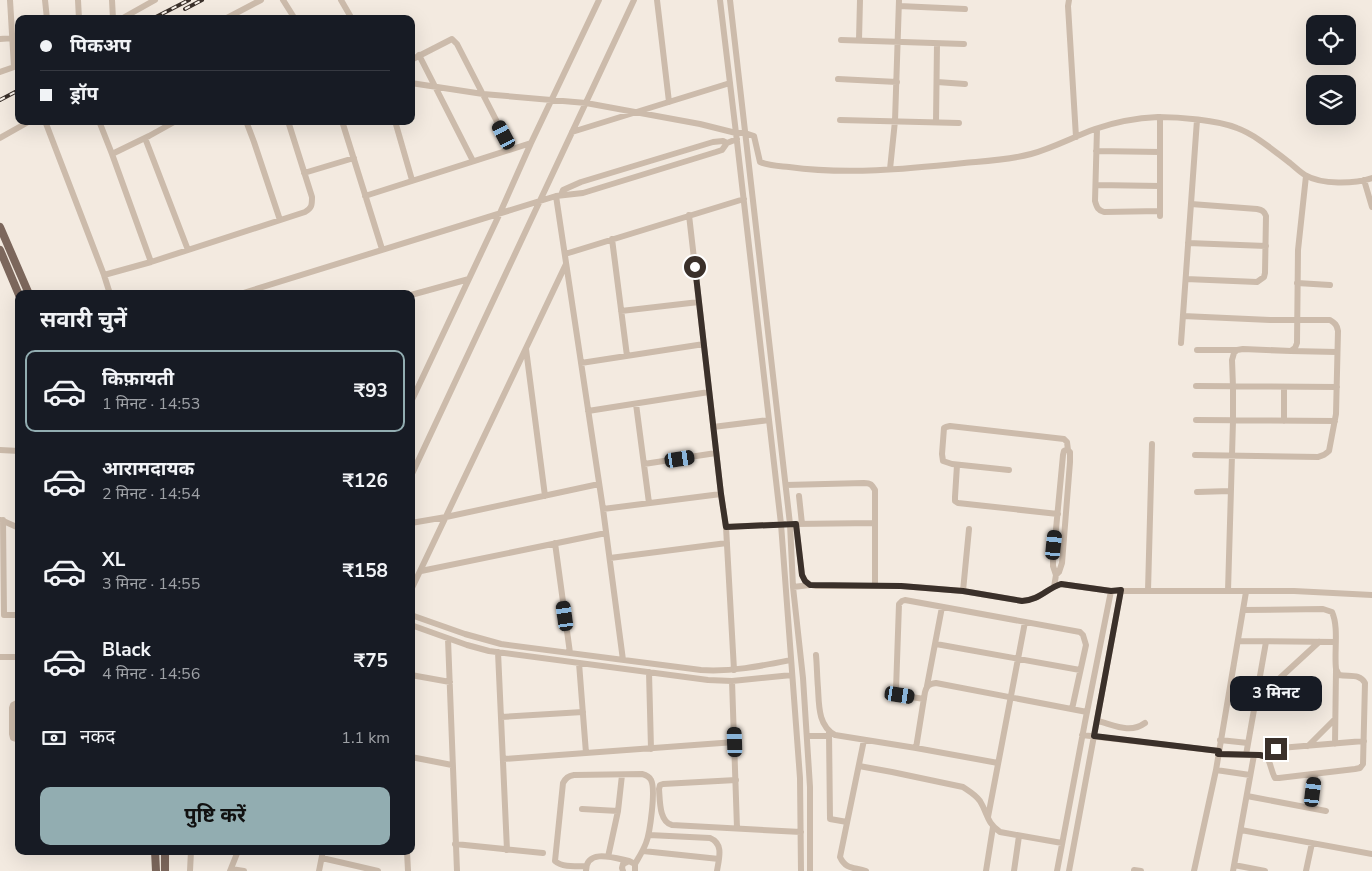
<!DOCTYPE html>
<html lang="hi">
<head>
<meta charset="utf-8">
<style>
	body { margin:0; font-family:"Nunito Sans","Noto Sans Devanagari",sans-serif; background:#20242c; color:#f1f3f6; height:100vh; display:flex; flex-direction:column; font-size:19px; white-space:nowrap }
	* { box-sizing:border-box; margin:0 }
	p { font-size:16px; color:#9ea1a6 }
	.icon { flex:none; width:28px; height:28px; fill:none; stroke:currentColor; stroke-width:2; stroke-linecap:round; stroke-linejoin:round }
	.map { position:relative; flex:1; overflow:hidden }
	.panel { position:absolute; left:15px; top:290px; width:400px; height:565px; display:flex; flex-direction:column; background:#171b24; border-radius:10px; box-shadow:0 5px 20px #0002 }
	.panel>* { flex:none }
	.hud { position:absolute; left:15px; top:15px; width:400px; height:110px; border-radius:10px; box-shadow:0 5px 20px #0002; display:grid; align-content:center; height:110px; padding:0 25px; background:#171b24 }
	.fabs { position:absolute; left:1306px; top:15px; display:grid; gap:10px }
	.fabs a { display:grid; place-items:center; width:50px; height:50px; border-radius:10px; background:#171b24; box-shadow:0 5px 20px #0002; font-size:25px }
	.end { position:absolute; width:22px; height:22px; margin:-11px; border:6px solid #3a302a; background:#fff; box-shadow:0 0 0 2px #fff }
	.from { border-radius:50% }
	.bubble { position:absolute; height:35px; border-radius:10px; background:#171b24; box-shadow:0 5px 20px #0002; font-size:16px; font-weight:700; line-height:35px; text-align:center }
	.car { position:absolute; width:15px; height:30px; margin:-15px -8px; border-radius:6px; box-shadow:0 0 4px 1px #0007; background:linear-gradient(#222 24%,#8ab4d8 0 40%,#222 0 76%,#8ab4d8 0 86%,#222 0) }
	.hud b { display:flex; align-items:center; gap:18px; height:48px; font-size:19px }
	.hud b+b { border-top:1px solid #363941 }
	.hud i { width:12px; height:12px; background:#f1f3f6 }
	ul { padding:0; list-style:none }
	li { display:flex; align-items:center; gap:15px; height:82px; margin:0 10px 8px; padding:0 15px; border:2px solid transparent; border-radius:10px }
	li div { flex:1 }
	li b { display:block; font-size:19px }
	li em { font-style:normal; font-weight:700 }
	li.on { border-color:#92adb1 }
	li>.icon { width:45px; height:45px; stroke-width:1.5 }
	h2 { padding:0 25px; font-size:22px; line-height:60px }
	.pay { display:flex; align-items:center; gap:12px; height:55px; padding:0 25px; font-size:19px }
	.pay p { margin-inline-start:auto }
	.action { display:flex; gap:10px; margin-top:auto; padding:10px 25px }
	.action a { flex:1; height:58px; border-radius:10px; background:#92adb1; color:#111; font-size:20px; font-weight:700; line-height:58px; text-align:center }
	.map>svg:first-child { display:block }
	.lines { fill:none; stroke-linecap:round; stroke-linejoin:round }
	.minor { stroke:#ccbbab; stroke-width:6 }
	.major { stroke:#7c675c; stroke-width:8 }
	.rail-casing { stroke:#3a302a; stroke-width:4 }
	.rail { stroke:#fbf4ed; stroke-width:2; stroke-dasharray:5.5; stroke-linecap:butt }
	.route { stroke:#3a302a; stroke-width:6 }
</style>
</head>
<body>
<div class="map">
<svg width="1372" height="871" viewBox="0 0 1372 871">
	<rect width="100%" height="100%" fill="#f3eae0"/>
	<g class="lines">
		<path class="minor" d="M10 0 14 67
			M45 0 47 19
			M78 0 79 19
			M112 0 113 19
			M283 0 295 19
			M341 0 352 19
			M657 0 669 102
			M720 0 736 133 781 524 800 778 801 871
			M730 0 790 524 793 587 803 678 810 787V871
			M1069 0 1068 6 1076 137
			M899 6 965 9
			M121 19 155 0
			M225 19 261 0
			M0 39 13 38
			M841 40 964 44
			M859 40 860 0
			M419 55 473 161
			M411 60 452 39 457 44 511 149
			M0 72 17 66
			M838 79 897 82
			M937 82 965 84
			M411 83 483 94 586 103 700 124 736 133H745L754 136 760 162C769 166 780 166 789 167 847 175 906 169 964 163 986 161 1009 160 1031 154 1053 148 1073 137 1095 129 1115 122 1137 118 1158 117 1179 117 1217 120 1237 128 1256 135 1274 151 1290 163 1295 167 1300 172 1305 175 1322 185 1354 184 1372 178
			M1160 117V216
			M840 120 959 123
			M45 121 104 275 151 262 112 154 149 136 176 121
			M99 121 112 154
			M246 121 254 142 280 220
			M342 121 382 249
			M395 121 412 180
			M936 122 937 44
			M1097 129 1095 201C1097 208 1098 210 1104 212L1160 211
			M572 132 730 83
			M0 138 30 121
			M145 138 188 250
			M1096 151 1160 152
			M890 169 895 121 899 0
			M304 173 354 158
			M1364 180 1372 207
			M1096 185 1160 186
			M561 195 563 190 581 182 713 142 723 141 727 143 737 139
			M365 196 531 143
			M556 196 603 509 623 660
			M689 215 721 494 726 527 734 670
			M612 239 627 356
			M1188 243 1266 246
			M565 254 744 199
			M151 262 305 212C312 208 312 205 312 197L288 121
			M104 275 110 294
			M1186 279 1257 282 1264 277 1265 273 1266 216C1264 211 1262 210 1257 209L1191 204
			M1297 283 1330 285
			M240 294 556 196 583 193 716 152 722 150 727 143
			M411 295 469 279
			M621 311 699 302
			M1183 316 1270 320H1330C1335 323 1337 325 1338 331L1336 414 1329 451C1326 454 1323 456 1318 457L1195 455
			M1181 343 1197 120
			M526 349 545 496
			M1197 350H1237
			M1291 351 1337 352
			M581 363 704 344
			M1196 386 1337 387
			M411 402 500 213 531 143 599 0
			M636 404 649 503
			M588 411 709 392
			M1196 420 1335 421
			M1284 421V387
			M713 427 769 420
			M0 450 19 451
			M644 464 716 453
			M957 465 955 497V501L958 503 1058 514
			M1009 470 952 464 943 461 942 454 944 428 946 427 950 426 1064 439 1067 442 1068 450 1070 452V462L1062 563 1059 572 1056 575
			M411 476 634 0
			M786 485 864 483C871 483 872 485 875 490V585
			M1197 492 1230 491
			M799 496 802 524
			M603 509 721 494
			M1 520 19 528
			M3 520 4 615H19
			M411 523 446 517 599 484
			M794 524 875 523
			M796 524 802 575C805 582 808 585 816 586H901L963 591 1022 601C1039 600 1046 589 1061 584L1111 591H1294L1372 595
			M726 527 784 524
			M555 543 570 653
			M610 558 727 543
			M421 571 606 533
			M793 587 810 585
			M1054 587 1056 575 1053 566V561L1063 455 1064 451 1066 450H1068
			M411 590 566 264
			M963 591 969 529
			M1148 591 1152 444
			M1228 591 1233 421V387L1232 360 1234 353 1237 350 1243 349 1291 351 1295 348 1297 343 1298 250 1306 176
			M411 615 465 634 501 644 701 670C732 672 761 666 791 660
			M411 625 467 645 489 651 708 680 732 681 792 675
			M448 639 457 871
			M1238 641 1335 642
			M936 644 1080 670
			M498 652 507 850
			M816 655C817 666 817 677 818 688 819 705 818 726 835 735L916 748 998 763
			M0 657H19
			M579 663 586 753
			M649 672 651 749
			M411 675 450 682
			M732 681 737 828
			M927 686 942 607
			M924 699 899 695 896 690 899 604 902 601 905 600 1080 632 1083 635 1086 645 1072 709
			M1256 700 1319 642
			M19 702 13 705 12 708V734L13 738 19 740
			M501 717 583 712
			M1098 721C1114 725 1130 734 1145 723
			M829 732 830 819 847 822
			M1082 735 1219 751
			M807 736H829
			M864 740 840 857C846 870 854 867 866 871
			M1220 740 1248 743
			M1335 744 1336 670
			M1308 746 1335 719
			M916 748 925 692C927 685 929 684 936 683L1087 712
			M1218 754 1260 755 1267 757C1271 764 1271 771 1275 778H1279L1355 769 1360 768 1363 764 1365 683C1360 673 1349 677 1339 675L1336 669C1334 652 1339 627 1332 612L1323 609 1243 610
			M1246 755 1266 642
			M411 757 452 765
			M1267 757 1273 751 1280 748 1364 741
			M503 759 735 742
			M859 766 892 772 963 787C969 791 976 795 980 801 988 814 986 822 1000 832L1062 843
			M1216 770 1250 775
			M736 780 663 784 660 785 659 789C660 800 659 822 672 825L801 832
			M1247 796 1326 811
			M1311 808 1315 775
			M582 809 618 811
			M988 817 1025 622
			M1241 830 1372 854
			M649 835 710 838C724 844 719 858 717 871
			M455 844 543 853
			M407 851 408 871
			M643 851 719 859
			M608 857 618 811 622 775
			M322 858 378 871
			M1234 865 1265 871
			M586 866C576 866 563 868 555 861L563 783C566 778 568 776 574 775L642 774C646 775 649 776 651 780 656 789 650 833 646 843 643 851 639 857 635 864
			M231 869 244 871
			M1134 870 1141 871
			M190 871 191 851
			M230 871 238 851
			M319 871 323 851
			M586 871C586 848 615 858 629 861
			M623 871 622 868 623 864 629 861 635 864V871
			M986 871 993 827
			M1014 871 1019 836
			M1057 871 1085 722 1111 591
			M1069 871 1121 590
			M1194 871 1216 770 1246 592
			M1233 871 1254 755
			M1306 871 1312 843"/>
		<path class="major" d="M0 227 29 294
			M0 250 19 295
			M155 851 156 871
			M165 851V871"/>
		<g class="rail-casing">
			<path id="rail" d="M185 9 202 0
				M152 19 189 0
				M0 100 19 90"/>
		</g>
		<use href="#rail" class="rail"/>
	</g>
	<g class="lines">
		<path class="route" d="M695 267 721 494 726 527 796 524 802 575 805 581 810 585 901 586 963 591 1022 601C1040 600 1046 589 1061 584L1111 591 1121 590 1094 736 1219 751 1218 754 1260 755 1267 757 1273 751 1276 749"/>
	</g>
</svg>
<div class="fabs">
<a><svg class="icon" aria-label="locate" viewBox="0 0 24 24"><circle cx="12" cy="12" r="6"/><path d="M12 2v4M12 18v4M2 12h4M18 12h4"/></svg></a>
<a><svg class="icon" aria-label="layers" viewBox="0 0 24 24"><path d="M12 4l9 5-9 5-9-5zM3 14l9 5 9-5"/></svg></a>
</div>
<i class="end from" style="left:695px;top:267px"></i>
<i class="end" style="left:1276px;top:749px"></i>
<div class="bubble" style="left:1230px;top:676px;width:92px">3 मिनट</div>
<i class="car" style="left:504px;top:135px;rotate:332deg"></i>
<i class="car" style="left:680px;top:459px;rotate:81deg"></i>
<i class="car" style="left:1054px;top:545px;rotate:6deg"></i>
<i class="car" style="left:565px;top:616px;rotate:352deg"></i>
<i class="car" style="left:900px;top:695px;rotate:99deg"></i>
<i class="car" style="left:735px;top:742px;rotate:358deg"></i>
<i class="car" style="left:1313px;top:792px;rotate:7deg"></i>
<div class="hud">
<b><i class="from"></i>पिकअप</b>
<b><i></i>ड्रॉप</b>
</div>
<section class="panel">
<h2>सवारी चुनें</h2>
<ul>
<li class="on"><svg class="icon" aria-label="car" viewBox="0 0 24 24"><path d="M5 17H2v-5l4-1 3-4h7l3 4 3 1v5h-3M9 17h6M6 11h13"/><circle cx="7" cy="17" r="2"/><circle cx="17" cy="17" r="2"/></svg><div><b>किफ़ायती</b><p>1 मिनट · 14:53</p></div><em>₹93</em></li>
<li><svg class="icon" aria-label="car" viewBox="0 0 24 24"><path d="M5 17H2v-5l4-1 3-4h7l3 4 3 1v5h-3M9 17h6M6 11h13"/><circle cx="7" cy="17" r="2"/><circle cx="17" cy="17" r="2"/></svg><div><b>आरामदायक</b><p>2 मिनट · 14:54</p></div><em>₹126</em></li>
<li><svg class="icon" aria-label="car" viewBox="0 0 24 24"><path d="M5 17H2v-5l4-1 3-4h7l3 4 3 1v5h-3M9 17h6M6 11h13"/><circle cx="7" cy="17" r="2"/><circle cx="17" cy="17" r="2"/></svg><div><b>XL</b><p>3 मिनट · 14:55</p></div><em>₹158</em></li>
<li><svg class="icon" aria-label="car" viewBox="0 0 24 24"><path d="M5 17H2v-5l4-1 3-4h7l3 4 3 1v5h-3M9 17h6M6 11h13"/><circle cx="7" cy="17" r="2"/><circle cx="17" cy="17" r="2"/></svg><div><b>Black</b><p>4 मिनट · 14:56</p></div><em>₹75</em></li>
</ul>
<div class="pay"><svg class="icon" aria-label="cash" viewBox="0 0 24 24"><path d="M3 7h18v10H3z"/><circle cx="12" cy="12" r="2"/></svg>नकद<p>1.1 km</p></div>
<div class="action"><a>पुष्टि करें</a></div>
</section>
</div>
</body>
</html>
